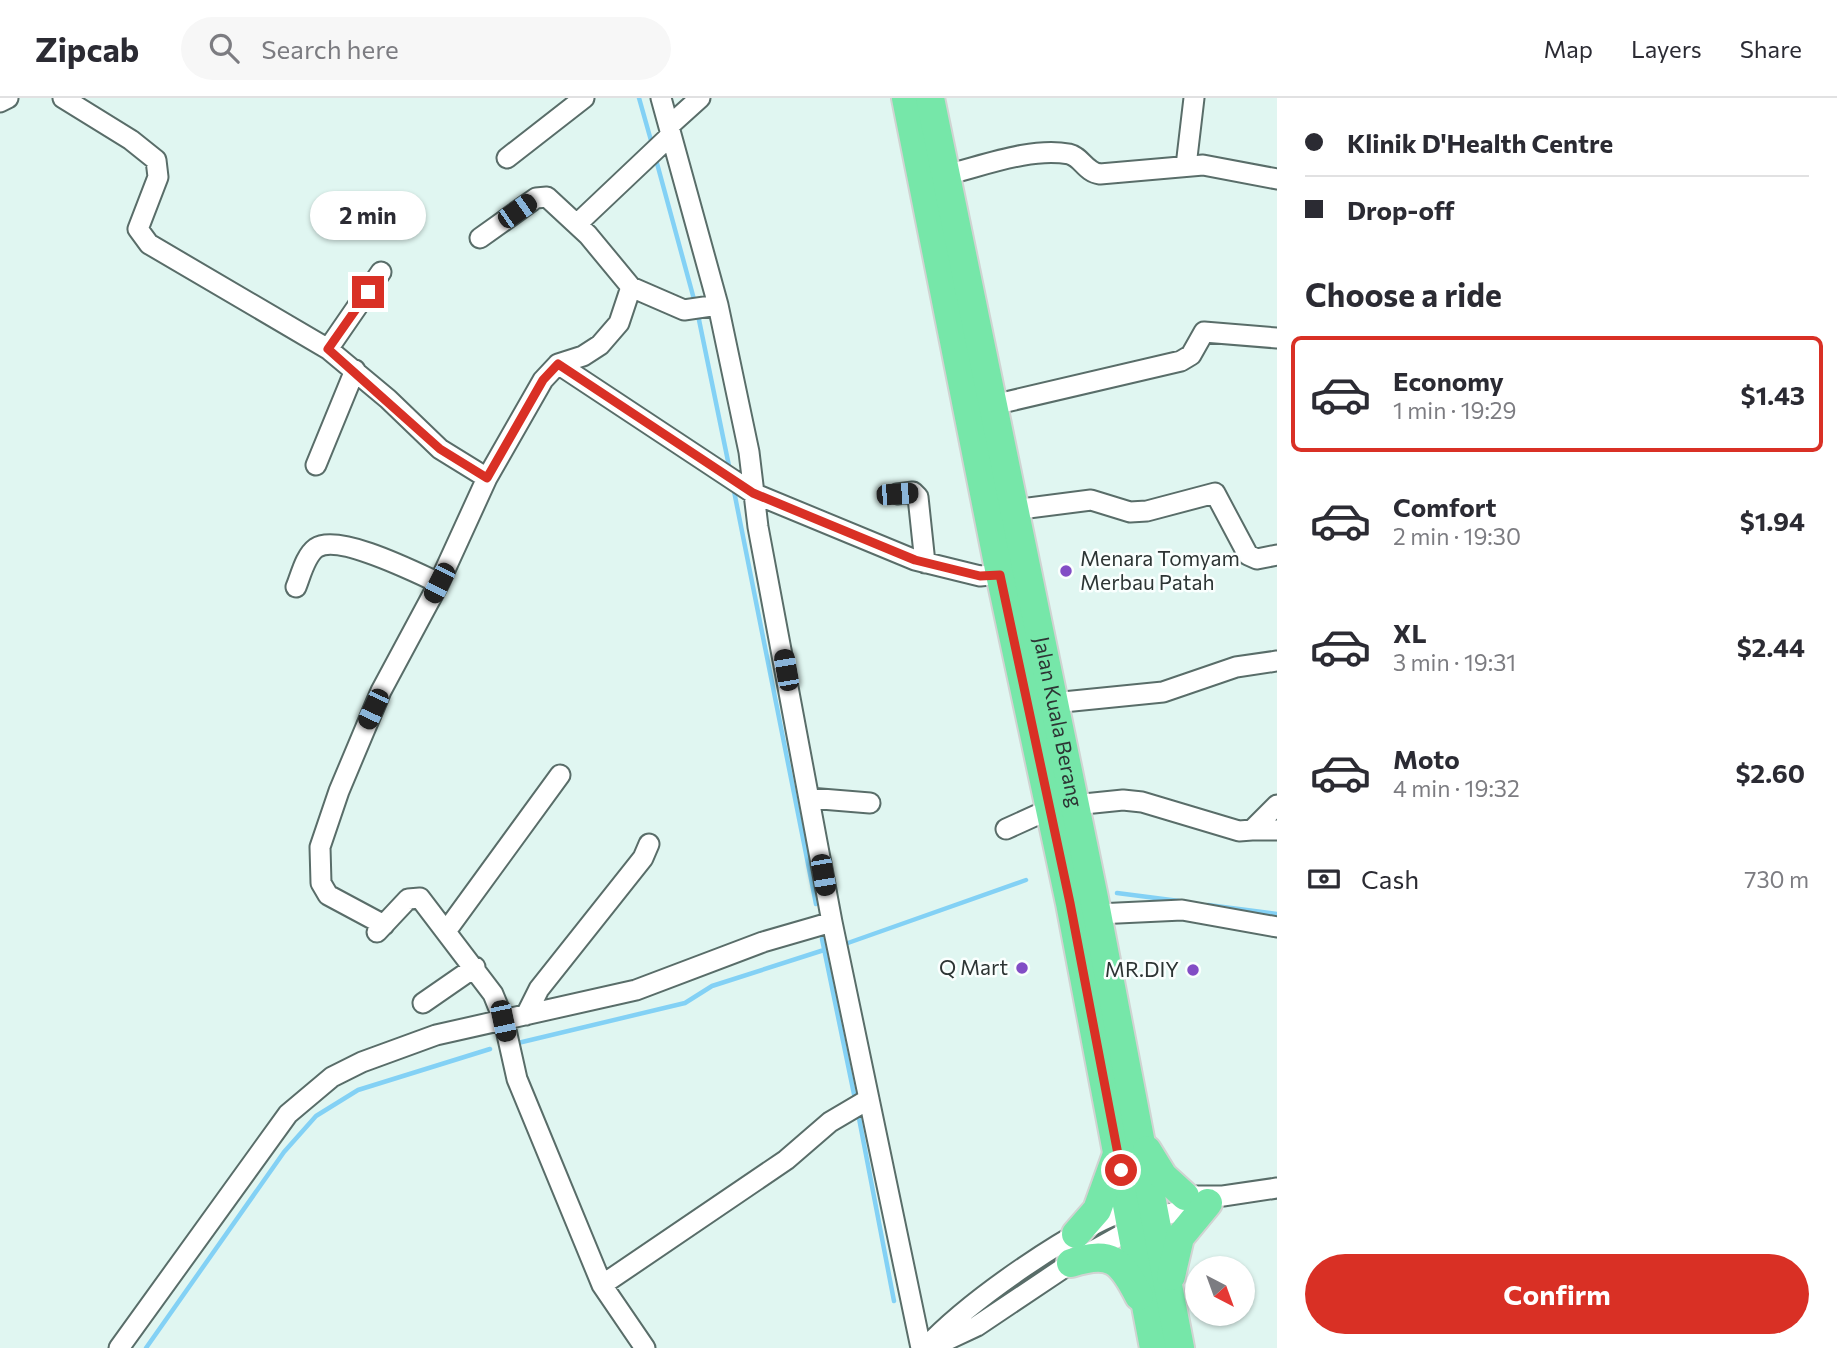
<!DOCTYPE html>
<html lang="en">
<head>
<meta charset="utf-8">
<style>
	body { margin:0; font-family:Commissioner,sans-serif; background:#f7f7f7; color:#2b2b33; height:100vh; display:flex; flex-direction:column; font-size:26px; white-space:nowrap }
	* { box-sizing:border-box; margin:0 }
	p { font-size:23px; color:#7c7c81 }
	.icon { flex:none; width:38px; height:38px; fill:none; stroke:currentColor; stroke-width:2; stroke-linecap:round; stroke-linejoin:round }
	.map { position:relative; flex:1; overflow:hidden }
	.side { display:flex; flex-direction:column; background:#fff; width:560px }
	.side>* { flex:none }
	.guide { display:grid; align-content:center; height:154px; padding:0 28px; background:#fff }
	.needle { width:46px; rotate:139deg }
	.controls { position:absolute; left:1185px; top:1158px; display:grid; gap:14px }
	.controls a { display:grid; place-items:center; width:70px; height:70px; border-radius:50%; background:#fff; box-shadow:0 2px 5px #0004; font-size:35px }
	.end { position:absolute; width:32px; height:32px; margin:-16px; border:9px solid #d93025; background:#fff; box-shadow:0 0 0 4px #fff }
	.from { border-radius:50% }
	.bubble { position:absolute; height:49px; border-radius:24px; background:#fff; box-shadow:0 2px 5px #0004; font-size:23px; font-weight:700; line-height:49px; text-align:center }
	.car { position:absolute; width:21px; height:42px; margin:-21px -10px; border-radius:9px; box-shadow:0 0 5px 2px #0007; background:linear-gradient(#222 24%,#8ab4d8 0 40%,#222 0 76%,#8ab4d8 0 86%,#222 0) }
	.guide b { display:flex; align-items:center; gap:24px; height:66px; font-size:26px }
	.guide b+b { border-top:2px solid #e1e1e2 }
	.guide i { width:18px; height:18px; background:#2b2b33 }
	ul { padding:0; list-style:none }
	li { display:flex; align-items:center; gap:21px; height:116px; margin:0 14px 10px; padding:0 14px; border:4px solid transparent; border-radius:10px }
	li div { flex:1 }
	li b { display:block; font-size:26px }
	li em { font-style:normal; font-weight:700 }
	li.active { border-color:#d93025 }
	li>.icon { width:63px; height:63px; stroke-width:1.5 }
	h2 { padding:0 28px; font-size:32px; line-height:84px }
	.pay { display:flex; align-items:center; gap:18px; height:77px; padding:0 28px; font-size:26px }
	.pay p { margin-inline-start:auto }
	.primary-button { display:flex; gap:14px; margin-top:auto; padding:14px 28px }
	.primary-button a { flex:1; height:80px; border-radius:42px; background:#d93025; color:#fff; font-size:28px; font-weight:700; line-height:80px; text-align:center }
	header { display:flex; align-items:center; gap:42px; box-sizing:border-box; height:98px; padding:0 35px; background:#fff; border-bottom:2px solid #e1e1e2 }
	header strong { font-size:33px }
	nav { display:flex; gap:38px; margin-inline-start:auto; font-size:24px }
	.search { width:490px; height:63px; background:#f7f7f7; display:flex; align-items:center; gap:18px; box-sizing:border-box; padding:0 24px; border-radius:38px; color:#7c7c81; font-size:26px }
	main { display:flex; flex:1; min-height:0 }
	.map>svg:first-child { display:block }
	.lines { fill:none; stroke-linecap:round; stroke-linejoin:round }
	.stream { stroke:#83d1f5; stroke-width:4.5 }
	.minor-casing { stroke:#596d69; stroke-width:23 }
	.highway-casing { stroke:#d1d3d2; stroke-width:32 }
	.minor { stroke:#fff; stroke-width:19 }
	.highway { stroke:#76e7a9; stroke-width:28 }
	.route { stroke:#d93025; stroke-width:9 }
	.poi-dot { fill:#824dc5; stroke:#fafffe; stroke-width:2.5 }
	.labels { text-anchor:middle; stroke-width:5; stroke-linejoin:round; paint-order:stroke }
	.poi-label { font-size:21px; fill:#2d3534; stroke:#fafffe; text-anchor:end }
	.street-label { font-size:21px; fill:#2d3534; stroke:#fafffe }
</style>
</head>
<body>
<header>
<strong>Zipcab</strong>
<div class="search"><svg class="icon" aria-label="search" viewBox="0 0 24 24"><circle cx="10" cy="10" r="6"/><path d="M15 15l6 6"/></svg>Search here</div>
<nav><a>Map</a><a>Layers</a><a>Share</a></nav>
</header>
<main>
<div class="map">
<svg width="1277" height="1250" viewBox="0 0 1277 1250">
	<rect width="100%" height="100%" fill="#e0f6f1"/>
	<g class="lines">
		<path class="stream" d="M639 0 652 46
			M655 58 695 205
			M698 217 730 373
			M733 388 816 806
			M1117 795 1179 803
			M1208 807 1277 816
			M822 841 855 1001
			M845 846 1026 782
			M518 945 685 905 712 888 824 852
			M858 1015 894 1203
			M146 1250 284 1054 316 1018 358 992 490 951"/>
		<g class="minor-casing">
			<path id="minor" d="M63 0 131 42 156 62 158 79 138 131 149 146 328 251 388 301 440 351 487 380
				M661 0 718 207 749 354 758 429 832 824 921 1250
				M0 4 8 0
				M669 28 700 0
				M507 60 584 0
				M1186 68 1194 0
				M945 77C983 68 1030 49 1069 56 1082 59 1085 74 1100 76L1203 67 1277 81
				M577 126 671 37
				M480 140 536 100 547 99 588 137 631 189
				M328 251 381 174
				M558 266 753 395 915 462 980 478 1000 476
				M993 307 1181 263 1191 257 1204 234 1277 240
				M316 367 355 272
				M897 396 913 394 918 399 925 465
				M1013 412 1091 402 1130 414 1147 413 1215 395 1248 457 1257 461 1277 457
				M296 489C301 477 305 458 316 450 338 435 415 474 439 485
				M1053 605 1163 594 1236 569 1277 563
				M809 700 870 705
				M1074 707 1123 702 1142 704 1239 733 1252 732 1277 707
				M1006 731 1050 711
				M1252 732H1277
				M1097 816 1182 812 1277 829
				M384 827 328 797 321 785 320 749 339 693 381 593 439 485 487 380 543 282 558 266 583 258 600 247 619 225 631 189 684 212 718 207
				M447 832 560 677
				M377 834 408 801 420 800 493 896 504 923 517 981 602 1187 645 1250
				M423 905 475 869
				M526 917 539 891 643 760 649 746
				M1195 1098H1223L1277 1090
				M602 1187 786 1062 830 1024 869 1001
				M119 1250 288 1016 332 979 362 964 436 937 636 892 763 844 832 824
				M925 1250C969 1203 1076 1127 1138 1108
				M930 1250 977 1228 1071 1165 1132 1131 1154 1120 1209 1105"/>
		</g>
		<g class="highway-casing">
			<g id="highway">
				<path d="M906 0 1000 476 1070 805 1154 1250"/>
				<path id="s1" d="M930 0 1094 800 1180 1250"/>
				<path d="M1147 1052 1163 1078 1185 1098"/>
				<path d="M1076 1136 1097 1112 1116 1059"/>
				<path d="M1071 1165C1111 1152 1121 1162 1139 1198"/>
				<path d="M1171 1178 1180 1139 1208 1105"/>
			</g>
		</g>
		<use href="#minor" class="minor"/>
		<use href="#highway" class="highway"/>
	</g>
	<g class="lines">
		<path class="route" d="M368 194 328 251 440 351 487 380 543 282 558 266 753 395 915 462 980 478 1000 477 1070 805 1121 1072"/>
	</g>
	<g class="poi-dot">
		<circle cx="1066" cy="473" r="7"/>
		<circle cx="1022" cy="870" r="7"/>
		<circle cx="1193" cy="872" r="7"/>
	</g>
	<g class="labels">
		<g class="poi-label">
			<text x="1080" y="468" text-anchor="start">Menara Tomyam<tspan x="1080" dy="24">Merbau Patah</tspan></text>
			<text x="1008" y="877">Q Mart</text>
			<text x="1179" y="879">MR.DIY</text>
		</g>
		<g class="street-label">
			<text dy="7" stroke="none"><textPath href="#s1" startOffset="637">Jalan Kuala Berang</textPath></text>
		</g>
	</g>
</svg>
<div class="controls">
<a><svg class="needle" viewBox="-14 -14 28 28"><path d="M0-13l5 13h-10z" fill="#e53935"/><path d="M0 13l5-13h-10z" fill="#7c7c81"/></svg></a>
</div>
<i class="end from" style="left:1121px;top:1072px"></i>
<i class="end" style="left:368px;top:194px"></i>
<div class="bubble" style="left:310px;top:93px;width:116px">2 min</div>
<i class="car" style="left:517px;top:113px;rotate:55deg"></i>
<i class="car" style="left:897px;top:396px;rotate:86deg"></i>
<i class="car" style="left:439px;top:485px;rotate:207deg"></i>
<i class="car" style="left:786px;top:572px;rotate:350deg"></i>
<i class="car" style="left:373px;top:611px;rotate:205deg"></i>
<i class="car" style="left:823px;top:777px;rotate:170deg"></i>
<i class="car" style="left:503px;top:923px;rotate:168deg"></i>
</div>
<section class="side">
<div class="guide">
<b><i class="from"></i>Klinik D'Health Centre</b>
<b><i></i>Drop-off</b>
</div>
<h2>Choose a ride</h2>
<ul>
<li class="active"><svg class="icon" aria-label="car" viewBox="0 0 24 24"><path d="M5 17H2v-5l4-1 3-4h7l3 4 3 1v5h-3M9 17h6M6 11h13"/><circle cx="7" cy="17" r="2"/><circle cx="17" cy="17" r="2"/></svg><div><b>Economy</b><p>1 min · 19:29</p></div><em>$1.43</em></li>
<li><svg class="icon" aria-label="car" viewBox="0 0 24 24"><path d="M5 17H2v-5l4-1 3-4h7l3 4 3 1v5h-3M9 17h6M6 11h13"/><circle cx="7" cy="17" r="2"/><circle cx="17" cy="17" r="2"/></svg><div><b>Comfort</b><p>2 min · 19:30</p></div><em>$1.94</em></li>
<li><svg class="icon" aria-label="car" viewBox="0 0 24 24"><path d="M5 17H2v-5l4-1 3-4h7l3 4 3 1v5h-3M9 17h6M6 11h13"/><circle cx="7" cy="17" r="2"/><circle cx="17" cy="17" r="2"/></svg><div><b>XL</b><p>3 min · 19:31</p></div><em>$2.44</em></li>
<li><svg class="icon" aria-label="car" viewBox="0 0 24 24"><path d="M5 17H2v-5l4-1 3-4h7l3 4 3 1v5h-3M9 17h6M6 11h13"/><circle cx="7" cy="17" r="2"/><circle cx="17" cy="17" r="2"/></svg><div><b>Moto</b><p>4 min · 19:32</p></div><em>$2.60</em></li>
</ul>
<div class="pay"><svg class="icon" aria-label="cash" viewBox="0 0 24 24"><path d="M3 7h18v10H3z"/><circle cx="12" cy="12" r="2"/></svg>Cash<p>730 m</p></div>
<div class="primary-button"><a>Confirm</a></div>
</section>
</main>
</body>
</html>
